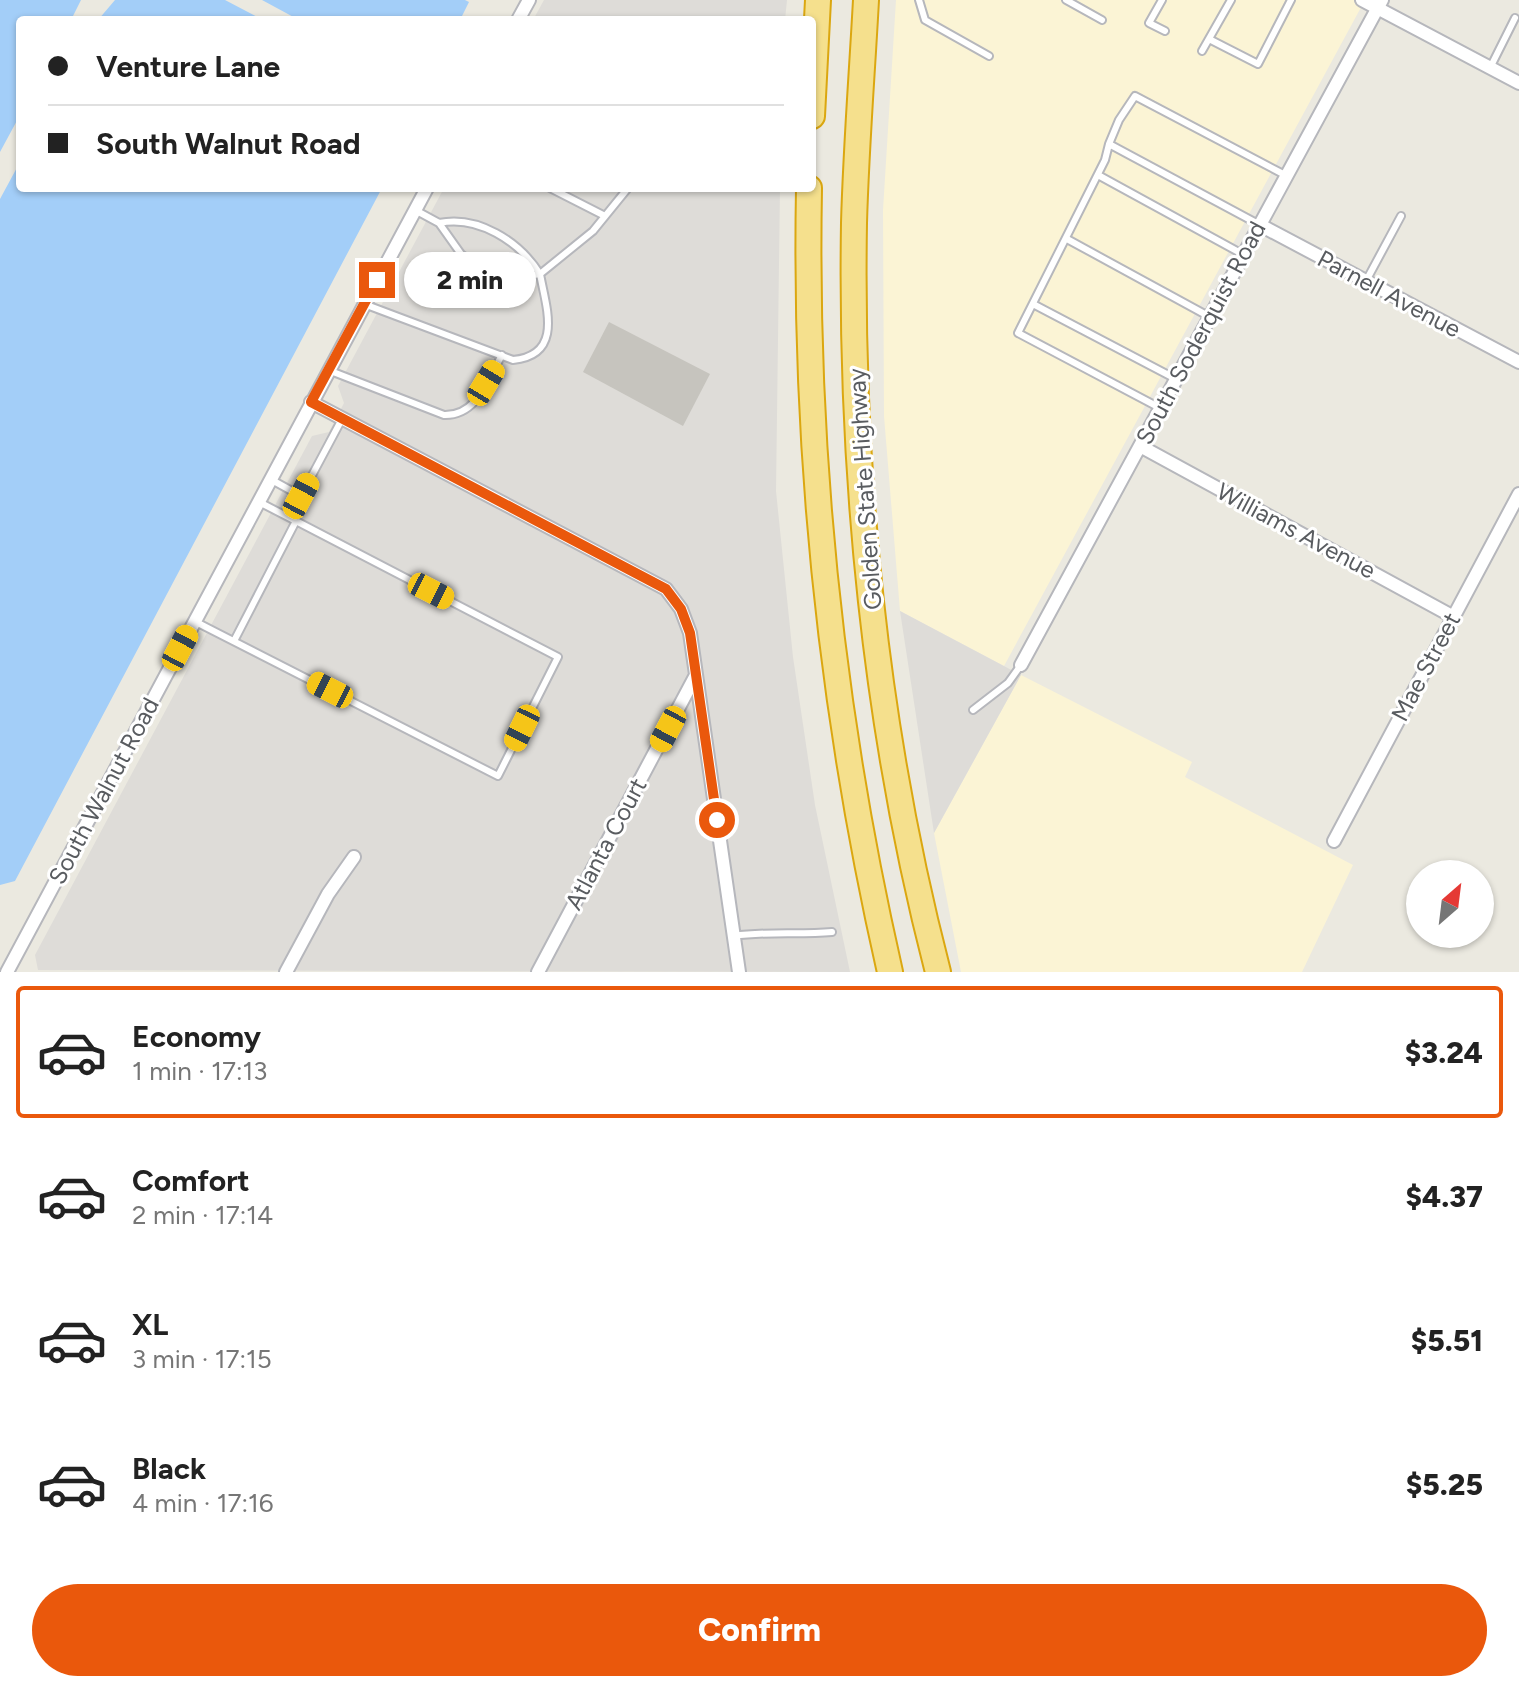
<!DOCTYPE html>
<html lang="en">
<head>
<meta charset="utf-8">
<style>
	body { margin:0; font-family:Figtree,sans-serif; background:#f6f6f6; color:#222; height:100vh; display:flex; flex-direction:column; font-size:30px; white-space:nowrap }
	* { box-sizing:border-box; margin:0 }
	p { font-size:26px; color:#767676 }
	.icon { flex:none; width:44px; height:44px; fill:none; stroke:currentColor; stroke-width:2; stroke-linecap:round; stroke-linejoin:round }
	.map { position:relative; height:972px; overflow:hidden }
	.panel { display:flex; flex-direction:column; background:#fff; flex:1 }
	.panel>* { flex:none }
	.top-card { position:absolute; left:16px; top:16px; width:800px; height:176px; border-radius:8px; box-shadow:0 2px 6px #0004; display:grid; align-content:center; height:176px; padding:0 32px; background:#fff }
	.needle { width:52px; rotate:28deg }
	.fabs { position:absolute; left:1406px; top:860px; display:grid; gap:16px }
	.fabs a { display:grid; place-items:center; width:88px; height:88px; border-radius:50%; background:#fff; box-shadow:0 2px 6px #0004; font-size:40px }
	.end { position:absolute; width:36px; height:36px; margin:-18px; border:10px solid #ea580c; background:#fff; box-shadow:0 0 0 4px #fff }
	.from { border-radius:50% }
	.bubble { position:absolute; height:56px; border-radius:28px; background:#fff; box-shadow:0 2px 6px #0004; font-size:26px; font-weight:800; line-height:56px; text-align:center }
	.car { position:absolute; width:24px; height:48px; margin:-24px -12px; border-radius:10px; box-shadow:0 0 6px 2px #0007; background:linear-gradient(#f5c518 24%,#345 0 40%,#f5c518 0 76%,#345 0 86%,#f5c518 0) }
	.top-card b { display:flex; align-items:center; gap:28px; height:76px; font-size:30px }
	.top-card b+b { border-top:2px solid #e0e0e0 }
	.top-card i { width:20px; height:20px; background:#222 }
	ul { padding:14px 0 0; list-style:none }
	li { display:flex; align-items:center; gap:24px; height:132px; margin:0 16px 12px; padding:0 16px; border:4px solid transparent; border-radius:8px }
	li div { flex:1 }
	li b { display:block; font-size:30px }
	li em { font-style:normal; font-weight:800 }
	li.on { border-color:#ea580c }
	li>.icon { width:72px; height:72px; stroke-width:1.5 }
	.action { display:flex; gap:16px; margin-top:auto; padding:16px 32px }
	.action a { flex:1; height:92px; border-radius:48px; background:#ea580c; color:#fff; font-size:32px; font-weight:800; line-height:92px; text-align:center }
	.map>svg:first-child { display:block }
	.commercial { fill:#fbf4d5 }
	.industrial { fill:#dedcd8 }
	.water { fill:#a3cef8 }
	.building { fill:#c6c4be }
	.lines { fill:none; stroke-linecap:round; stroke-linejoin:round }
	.service-casing { stroke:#b6b7bc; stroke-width:10 }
	.minor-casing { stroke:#b6b7bc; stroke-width:16 }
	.motorway-casing { stroke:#dba710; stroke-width:28 }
	.service { stroke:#fff; stroke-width:6 }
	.minor { stroke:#fff; stroke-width:12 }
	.motorway { stroke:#f5e08d; stroke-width:24 }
	.route { stroke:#ea580c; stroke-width:10 }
	.labels { text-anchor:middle; stroke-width:6; stroke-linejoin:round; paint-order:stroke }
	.street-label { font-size:24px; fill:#595c60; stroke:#fff }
</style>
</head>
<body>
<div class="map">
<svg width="1519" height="972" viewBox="0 0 1519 972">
	<rect width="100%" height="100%" fill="#ebe9e0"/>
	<path class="commercial" d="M896 0H1365L1004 666 900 611 884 416 883 210Z
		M1021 675 1192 762 1185 777 1353 865 1302 972H961L934 833Z"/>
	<path class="industrial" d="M544 0H787L785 20H533Z
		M444 188H780L776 491 793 657 815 805 850 972 38 970 35 955 312 436 329 432 344 403 338 386Z
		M900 611 1021 675 934 833Z"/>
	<path class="water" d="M0 0H81L71 20H20V115L0 152Z
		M115 0H225L263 20H98Z
		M262 0H465L469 2 460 20H299Z
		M20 162V188H382L15 881 0 885V199Z"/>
	<path class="building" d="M609 322 710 374 683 426 583 372Z"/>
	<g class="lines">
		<g class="service-casing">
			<path id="service" d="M919 0 925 20 989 56
				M1066 0 1102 20
				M1162 0 1149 23 1165 31
				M1209 39 1258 64 1291 0
				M1202 51 1231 0
				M1490 68 1515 18
				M1109 144 1105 160 1018 333 1160 408
				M1098 175 1244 255
				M550 188 605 216
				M415 210 439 223 461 254 474 263 507 279 540 274C519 241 478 215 439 223
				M1260 225 1109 144 1119 120 1135 96 1287 176
				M1067 239 1210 317
				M1366 281 1401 216
				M364 304 513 360C564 355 546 307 540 274L593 231 628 188
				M1033 304 1176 379
				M328 370 444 415C477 416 487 381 502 355
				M270 479 301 496 342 419
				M194 621 498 776 558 657 296 521
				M234 641 296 521 259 502
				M973 710 1008 683 1021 665
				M734 936C767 931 799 935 832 932"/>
		</g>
		<g class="minor-casing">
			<path id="minor" d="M1362 0 1519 83
				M518 20 529 0
				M1260 225 1519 362
				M311 402 666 589 681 609 690 633 739 972
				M1140 446 1452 616
				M1021 665 1382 0
				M1334 841 1519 494
				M7 972 427 188
				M286 972 328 894 354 857
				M538 972 696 675"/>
		</g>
		<g class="motorway-casing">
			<path id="motorway" d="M866 0C862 74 856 149 854 223 850 473 875 730 938 972
				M812 116 818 0
				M809 188C804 453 831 713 890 972"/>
		</g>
		<use href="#service" class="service"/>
		<use href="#minor" class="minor"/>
		<use href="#motorway" class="motorway"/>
	</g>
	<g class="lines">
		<path class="route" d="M377 280 311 402 666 589 681 609 690 633 717 820"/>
	</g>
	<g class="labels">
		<g class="street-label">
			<text transform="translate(1389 294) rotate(28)" y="8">Parnell Avenue</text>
			<text transform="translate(1201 333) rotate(-62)" y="8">South Soderquist Road</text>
			<text transform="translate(865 489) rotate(-94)" y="8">Golden State Highway</text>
			<text transform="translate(1296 531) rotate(28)" y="8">Williams Avenue</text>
			<text transform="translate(1426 667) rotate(-62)" y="8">Mae Street</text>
			<text transform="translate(104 791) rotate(-62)" y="8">South Walnut Road</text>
			<text transform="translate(606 844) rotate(-62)" y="8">Atlanta Court</text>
		</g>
	</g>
</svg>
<div class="fabs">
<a><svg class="needle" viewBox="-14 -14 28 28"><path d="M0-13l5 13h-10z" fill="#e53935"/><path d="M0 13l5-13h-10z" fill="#767676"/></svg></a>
</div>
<i class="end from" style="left:717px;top:820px"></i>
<i class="end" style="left:377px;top:280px"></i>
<div class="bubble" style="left:404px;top:252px;width:132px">2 min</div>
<i class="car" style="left:486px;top:383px;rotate:31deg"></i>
<i class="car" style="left:301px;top:496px;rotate:28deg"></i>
<i class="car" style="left:431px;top:591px;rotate:117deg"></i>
<i class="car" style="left:180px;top:648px;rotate:28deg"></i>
<i class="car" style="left:330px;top:690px;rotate:297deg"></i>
<i class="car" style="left:522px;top:728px;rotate:206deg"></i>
<i class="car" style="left:668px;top:729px;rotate:208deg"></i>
<div class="top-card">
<b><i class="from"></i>Venture Lane</b>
<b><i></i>South Walnut Road</b>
</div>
</div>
<section class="panel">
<ul>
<li class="on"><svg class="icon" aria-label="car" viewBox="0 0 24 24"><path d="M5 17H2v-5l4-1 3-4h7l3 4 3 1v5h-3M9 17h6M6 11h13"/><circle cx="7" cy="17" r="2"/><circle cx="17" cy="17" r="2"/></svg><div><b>Economy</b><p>1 min · 17:13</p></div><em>$3.24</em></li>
<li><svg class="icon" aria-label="car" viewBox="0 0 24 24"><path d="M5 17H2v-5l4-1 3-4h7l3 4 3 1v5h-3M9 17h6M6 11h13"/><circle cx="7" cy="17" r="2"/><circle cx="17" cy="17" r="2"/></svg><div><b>Comfort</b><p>2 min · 17:14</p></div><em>$4.37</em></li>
<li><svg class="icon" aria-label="car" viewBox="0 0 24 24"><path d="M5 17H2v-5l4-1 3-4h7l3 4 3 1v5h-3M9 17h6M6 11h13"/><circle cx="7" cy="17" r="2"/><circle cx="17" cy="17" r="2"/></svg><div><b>XL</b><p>3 min · 17:15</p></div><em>$5.51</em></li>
<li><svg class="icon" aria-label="car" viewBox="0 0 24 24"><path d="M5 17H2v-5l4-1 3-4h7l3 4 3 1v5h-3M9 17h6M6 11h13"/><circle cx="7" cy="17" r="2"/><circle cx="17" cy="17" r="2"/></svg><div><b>Black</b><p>4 min · 17:16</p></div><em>$5.25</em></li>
</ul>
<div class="action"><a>Confirm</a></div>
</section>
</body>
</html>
